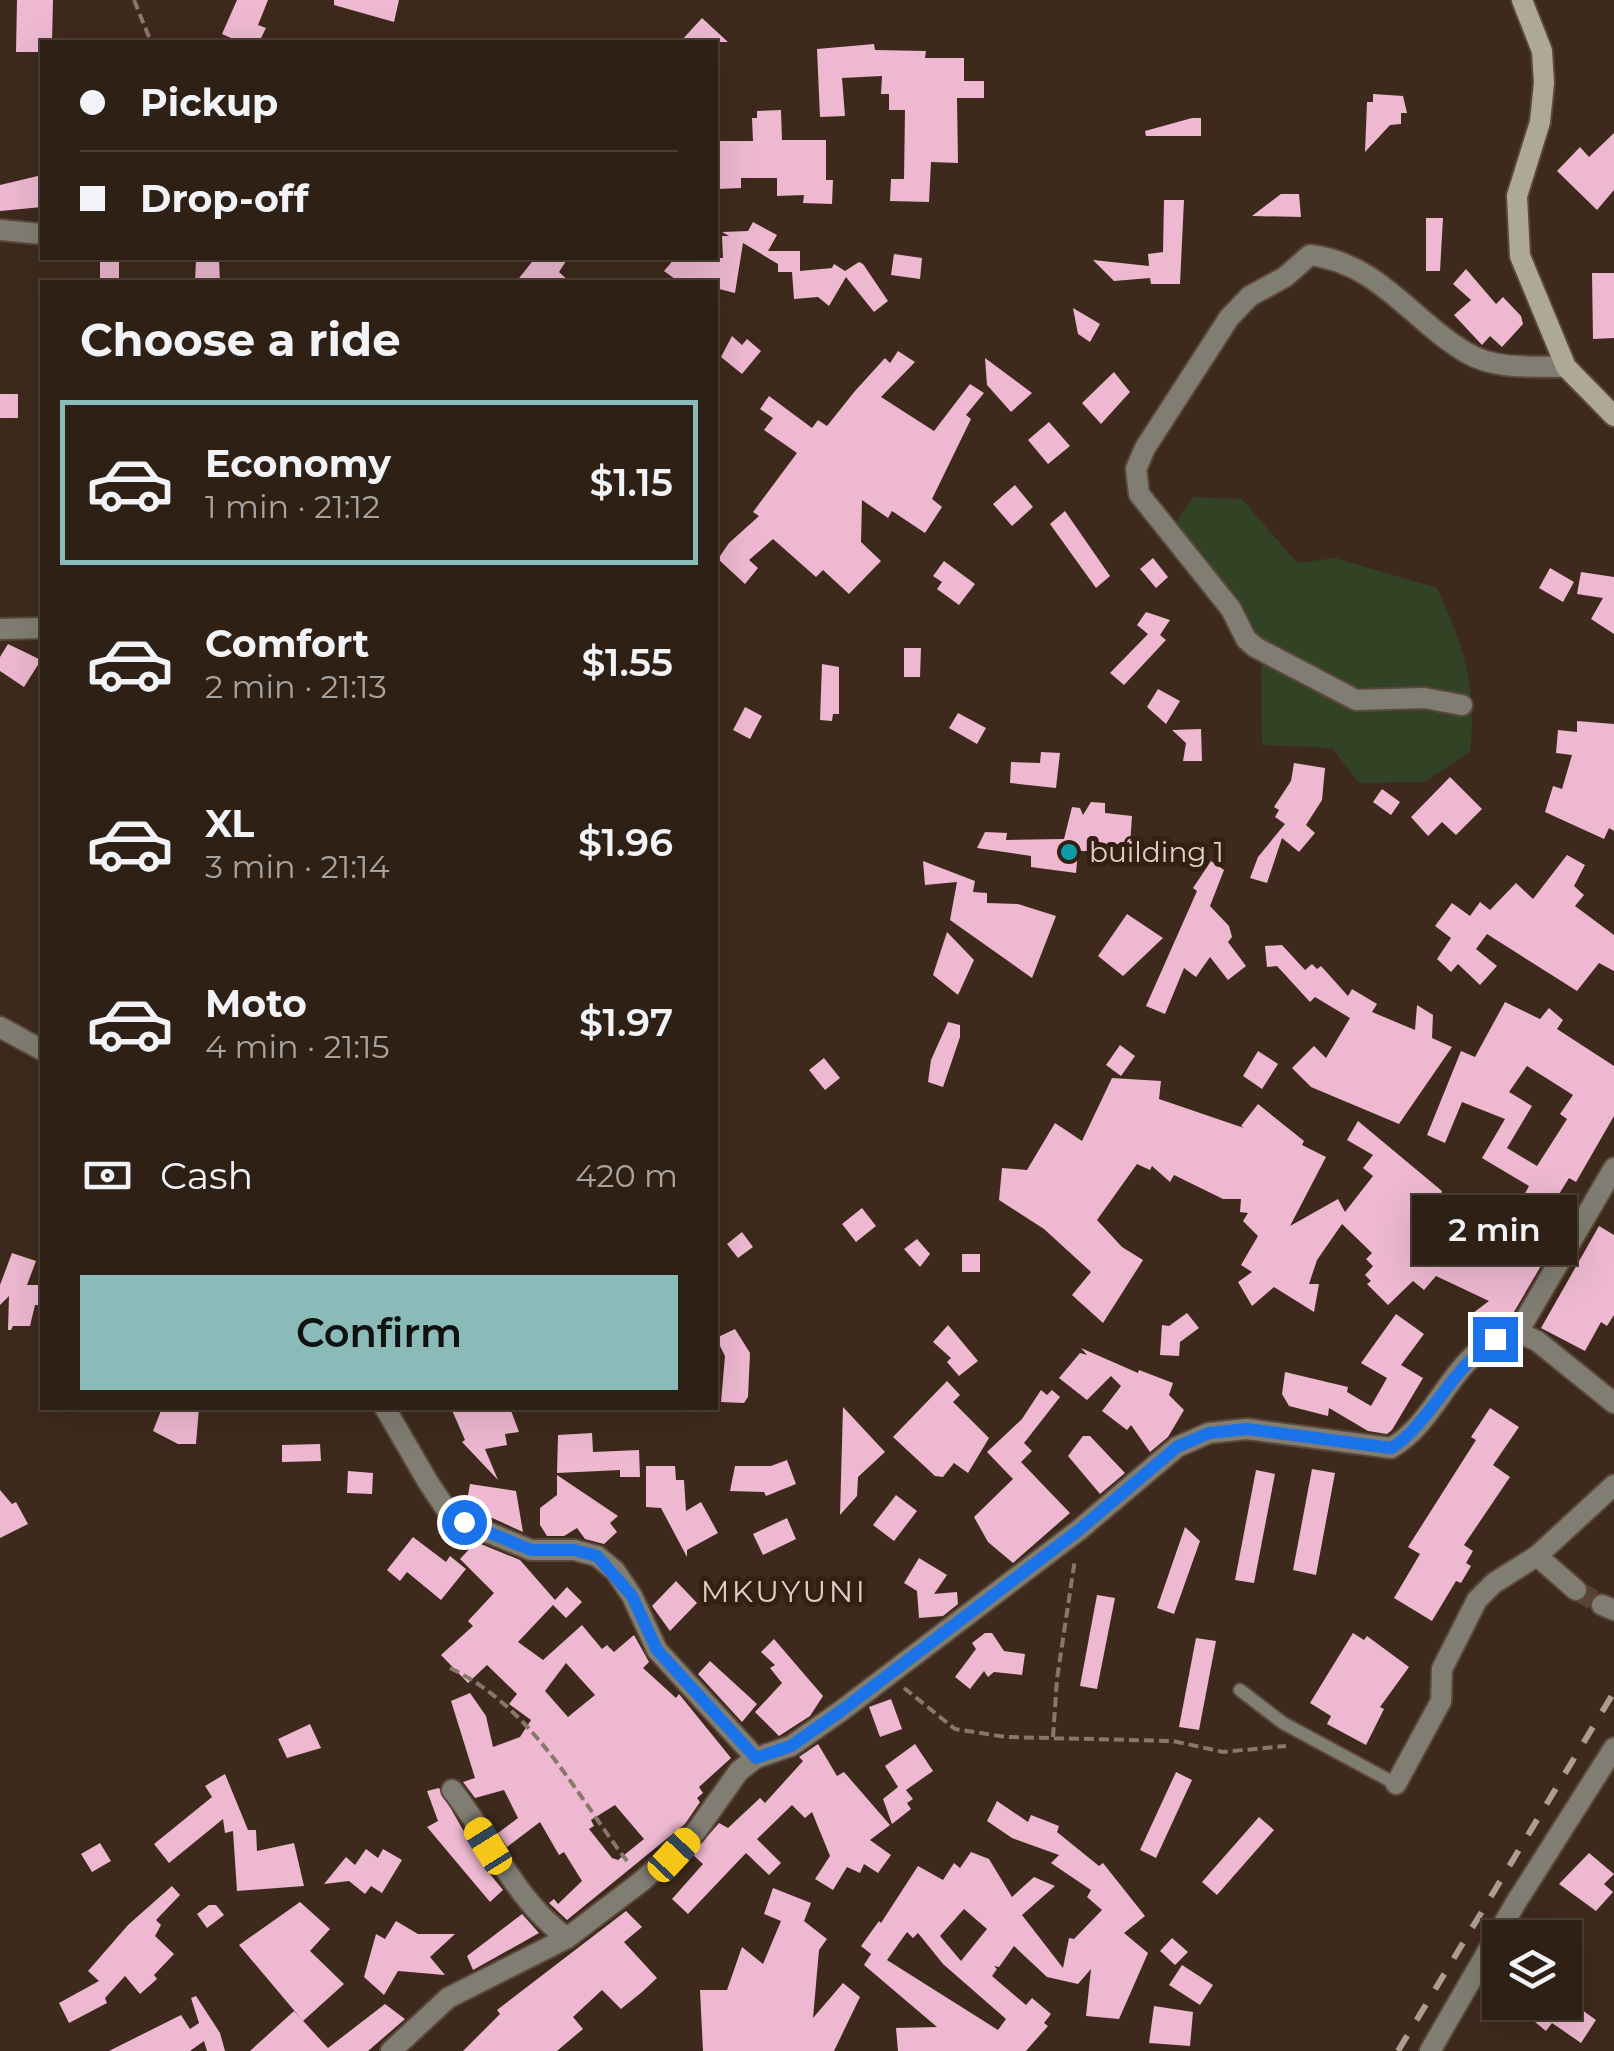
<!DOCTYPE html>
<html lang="en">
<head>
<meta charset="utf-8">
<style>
	body { margin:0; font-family:Montserrat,sans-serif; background:#36281e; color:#f1f3f6; height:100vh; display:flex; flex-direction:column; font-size:38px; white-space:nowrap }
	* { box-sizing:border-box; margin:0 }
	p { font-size:32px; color:#a7a3a0 }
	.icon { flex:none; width:55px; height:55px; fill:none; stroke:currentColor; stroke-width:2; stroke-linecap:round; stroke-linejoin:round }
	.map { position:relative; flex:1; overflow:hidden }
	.drawer { position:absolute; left:40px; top:280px; width:678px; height:1130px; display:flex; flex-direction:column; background:#2e2015; border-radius:0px; box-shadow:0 10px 40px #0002,0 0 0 2px #493e34 }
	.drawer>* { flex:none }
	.top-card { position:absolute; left:40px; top:40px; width:678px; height:220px; border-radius:0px; box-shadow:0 10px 40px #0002,0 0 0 2px #493e34; display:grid; align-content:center; height:220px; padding:0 40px; background:#2e2015 }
	.buttons { position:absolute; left:1482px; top:1920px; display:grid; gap:20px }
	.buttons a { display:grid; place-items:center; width:100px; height:100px; border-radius:0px; background:#2e2015; box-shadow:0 10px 40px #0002,0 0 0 2px #493e34; font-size:50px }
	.end { position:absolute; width:45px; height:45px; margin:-22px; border:12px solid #1a73e8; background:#fff; box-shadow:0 0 0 5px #fff }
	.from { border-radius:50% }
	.bubble { position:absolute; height:70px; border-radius:0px; background:#2e2015; box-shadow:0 10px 40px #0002,0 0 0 2px #493e34; font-size:32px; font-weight:600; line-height:70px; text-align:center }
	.car { position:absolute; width:30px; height:60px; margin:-30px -15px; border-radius:12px; box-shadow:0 0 8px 2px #0007; background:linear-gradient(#f5c518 24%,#345 0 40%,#f5c518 0 76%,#345 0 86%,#f5c518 0) }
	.top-card b { display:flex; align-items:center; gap:35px; height:95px; font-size:38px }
	.top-card b+b { border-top:2px solid #493e34 }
	.top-card i { width:25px; height:25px; background:#f1f3f6 }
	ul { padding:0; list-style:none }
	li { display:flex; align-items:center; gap:30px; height:165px; margin:0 20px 15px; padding:0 20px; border:5px solid transparent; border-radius:0px }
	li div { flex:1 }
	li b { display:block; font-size:38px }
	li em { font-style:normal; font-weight:600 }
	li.selected { border-color:#8bbbb9 }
	li>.icon { width:90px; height:90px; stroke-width:1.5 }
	h2 { padding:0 40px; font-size:45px; line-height:120px }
	.pay { display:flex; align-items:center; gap:25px; height:110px; padding:0 40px; font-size:38px }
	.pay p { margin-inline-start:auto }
	.cta { display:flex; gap:20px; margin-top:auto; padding:20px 40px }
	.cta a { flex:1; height:115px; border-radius:0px; background:#8bbbb9; color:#111; font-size:40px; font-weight:600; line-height:115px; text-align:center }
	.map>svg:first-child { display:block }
	.green { fill:#324224 }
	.building { fill:#edb8d0; fill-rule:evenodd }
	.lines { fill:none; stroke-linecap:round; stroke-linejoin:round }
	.street-tunnel { stroke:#564336; stroke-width:20; stroke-dasharray:20 10; stroke-linecap:butt }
	.lane-casing { stroke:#5b483b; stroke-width:16 }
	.street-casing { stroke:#5b483b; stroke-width:24 }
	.secondary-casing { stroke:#5b483b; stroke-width:24 }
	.path { stroke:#89776c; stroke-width:4; stroke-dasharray:10 5; stroke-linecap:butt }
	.lane { stroke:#807d72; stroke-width:12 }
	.street { stroke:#807d72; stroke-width:20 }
	.secondary { stroke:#aea997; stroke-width:20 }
	.rail { stroke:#ac9c91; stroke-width:6; stroke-dasharray:18 18; stroke-linecap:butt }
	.route { stroke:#1a73e8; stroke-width:12 }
	.culture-dot { fill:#0f9aa8; stroke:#342012; stroke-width:4 }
	.labels { text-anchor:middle; stroke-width:10; stroke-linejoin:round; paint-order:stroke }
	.poi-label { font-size:28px; fill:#ded0c7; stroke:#342012; text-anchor:start }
	.neighbourhood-label { font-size:30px; letter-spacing:2.5px; fill:#ded0c7; stroke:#342012 }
</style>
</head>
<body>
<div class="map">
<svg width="1614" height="2051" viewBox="0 0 1614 2051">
	<rect width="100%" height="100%" fill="#3e2a1c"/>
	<path class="green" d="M1193 497 1242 499 1297 563 1335 558 1437 588C1464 647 1477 686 1470 752L1424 782 1359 783 1332 748 1262 745 1261 652 1226 586 1170 530Z"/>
	<path class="building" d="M17 0H53L52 42H42V52H16Z
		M237 0H268L258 25 266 28 259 42H240L222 34Z
		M334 0H399L394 22 334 5Z
		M702 18 728 42H680Z
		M874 44 875 50 926 51 925 58H964V81H984V98H957L958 163 931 162 929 202 890 201 891 179H904L905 110H889V94H881L882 76 842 78 845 116 820 117 817 49Z
		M1373 94 1403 96 1407 113H1401V124L1390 125 1365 152 1367 102H1373Z
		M781 110 782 140H826V180H833L832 204 803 203 804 195 777 196V178H741V188L717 189 715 141H753L752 118H757V111Z
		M1192 118H1201V136H1146L1145 131Z
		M1614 133V190L1597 210 1557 171 1580 147 1589 157Z
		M42 175V207L0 211V185Z
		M1281 194H1299L1301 217 1252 216Z
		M1164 200H1184L1180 284H1151L1150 278 1114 281 1093 260 1149 266 1148 254 1163 252Z
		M1426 218H1443L1440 271H1426Z
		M753 222 777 235 768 251H800V271L832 268 834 264 845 271 859 262 863 264 888 301 874 312 846 277 829 306 818 297 794 299 792 272H778V264L743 243 735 293 715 288V282H679L664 271 675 258H723L722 236H729L722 232 748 231Z
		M894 254 922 258 920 279 891 275Z
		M100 258H119V282H100Z
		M535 258H568L559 272 570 282H516Z
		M196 260H219L220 282H195Z
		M1466 269 1496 304 1503 297 1521 316 1523 324 1502 347 1490 336 1482 345 1454 315 1471 300 1453 284Z
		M1592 273H1614V338L1593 339Z
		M1073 308 1100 324 1090 342 1078 334Z
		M732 336 742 345 747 339 761 351 742 374 721 357Z
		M898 351 915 362 881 397 934 431 970 384 984 393 966 415 971 419 932 499 942 507 925 533 892 511 888 518 862 500 861 542 881 561 849 594 823 570 816 577 773 539 749 560 758 568 745 584 718 559 729 543 759 516 753 512 797 453 764 430 773 418 760 409 769 396 812 428 818 420 827 426 855 391 885 358 890 363Z
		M985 358 1032 393 1011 412 987 385Z
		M1114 372 1130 392 1101 424 1082 403Z
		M0 394H18V418H0Z
		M1049 422 1070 446 1048 464 1028 440Z
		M1015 485 1033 507 1012 526 993 504Z
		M1065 511 1110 576 1096 588 1050 524Z
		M1153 558 1168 577 1156 588 1140 569Z
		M944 561 975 584 959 605 937 589 942 582 933 576Z
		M1550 568 1574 582 1563 602 1539 588Z
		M1581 572 1614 577V634L1591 619 1603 598 1577 594Z
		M1146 612 1170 620 1160 635 1166 640 1124 685 1110 673 1148 634 1137 625Z
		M8 644 41 660 24 687 0 671V657Z
		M904 648H921L920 677H904Z
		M822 664 839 667V714H833L832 721 820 720Z
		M1158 689 1180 701 1166 724 1147 707Z
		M745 707 762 716 750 739 733 730Z
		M958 713 986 728 977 744 949 728Z
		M1577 721 1614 724V831L1609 828 1604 839 1545 812 1553 786 1562 789 1572 755 1556 753 1558 730 1577 732Z
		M1201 729 1202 761H1183L1186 743 1172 730Z
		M1041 752 1060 753 1056 788 1010 783 1011 762 1040 763Z
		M1294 763 1325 768 1322 800 1306 825 1315 833 1299 852 1282 838 1267 883 1250 878 1258 857 1285 824 1275 817 1279 810 1274 807 1291 781Z
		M1450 777 1482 809 1456 835 1442 822 1428 836 1411 817Z
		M1382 789 1400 802 1391 815 1373 802Z
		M1091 802 1105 803V813L1132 816 1130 845 1113 844V851H1078L1076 873 1031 867V856L977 848 985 832 1007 833 1006 840 1064 839 1072 807 1080 808 1083 815Z
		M1567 855 1585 865 1574 886 1584 895 1575 906 1614 935V971L1599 963 1577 991 1487 934 1476 949 1497 966 1480 985 1458 964 1451 972 1437 959 1451 938 1435 926 1452 903 1470 916 1480 902 1490 910 1516 883 1533 899Z
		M923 861 975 881 973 892 987 893V903L1018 904 1056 916 1032 978 950 920 957 882 925 885Z
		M1211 861 1224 870 1210 906 1229 926 1232 937 1228 942 1246 966 1228 980 1210 957 1196 977 1184 968 1165 1014 1146 1006 1197 891 1193 888Z
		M1127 914 1163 938 1123 976 1098 956Z
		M947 932 974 960 958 995 933 975Z
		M1282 945 1305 970 1312 964 1317 969 1321 966 1348 996 1352 989 1377 1004 1372 1012 1415 1030 1417 1005 1433 1015 1432 1038 1452 1047 1399 1124 1311 1087 1292 1068 1314 1046 1326 1058 1350 1018 1315 997 1310 1002 1277 966 1267 967 1265 946Z
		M1505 1002 1540 1019 1549 1008 1563 1020 1557 1029 1614 1066V1116L1576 1182 1569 1178 1551 1207 1560 1212 1546 1236 1555 1242 1511 1317 1486 1330 1473 1313 1489 1301 1436 1276 1424 1290 1413 1281 1388 1305 1367 1284 1371 1281 1365 1275 1373 1266 1366 1259 1372 1253 1342 1224 1317 1260 1309 1284H1319L1314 1312 1274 1287 1252 1306 1238 1282 1252 1272 1241 1265 1258 1236 1243 1221 1248 1213 1240 1212 1241 1199H1223L1174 1175 1170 1182 1152 1166 1150 1170 1137 1164 1097 1220 1122 1247 1143 1260 1103 1323 1072 1295 1091 1272 1044 1229 999 1200 1002 1168 1027 1170 1055 1123 1082 1141 1112 1078 1161 1081 1159 1099 1244 1128 1241 1126 1258 1104 1304 1141 1302 1145 1326 1157 1290 1226 1338 1199 1345 1212 1373 1176 1363 1168 1373 1155 1347 1140 1358 1121 1442 1191 1439 1201 1499 1241 1529 1186 1482 1158 1505 1119 1462 1102 1445 1143 1427 1135 1461 1051 1475 1057ZM1527 1066 1573 1095 1560 1114 1567 1119 1537 1166 1507 1148 1532 1106 1509 1092Z
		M948 1022 960 1025V1037L943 1087 928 1082 931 1060Z
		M1120 1045 1135 1056 1121 1076 1106 1065Z
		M1258 1051 1278 1064 1262 1089 1243 1076Z
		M824 1058 840 1078 825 1090 809 1070Z
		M862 1208 876 1226 856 1242 842 1224Z
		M1599 1226 1614 1235V1315L1607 1326 1601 1322 1585 1351 1541 1328Z
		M742 1232 753 1247 738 1258 727 1244Z
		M917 1239 930 1254 920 1267 904 1249Z
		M12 1253 36 1261 27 1285H41L40 1305H35L30 1326H13L11 1330H8L9 1296 0 1305V1285Z
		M962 1254H980V1272H962Z
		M1187 1313 1199 1328 1180 1342 1179 1356 1160 1355 1162 1325 1169 1326Z
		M1396 1314 1424 1334 1401 1365 1423 1378 1392 1430 1387 1434 1368 1431 1329 1408 1328 1416 1289 1406 1282 1394 1285 1372 1348 1387 1347 1392 1371 1406 1387 1378 1361 1363Z
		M948 1325 978 1361 959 1376 947 1362 951 1358 933 1342Z
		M735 1329 750 1353 748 1397 744 1403 721 1402 725 1356 716 1338Z
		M1081 1348 1138 1373 1139 1370 1173 1383 1169 1395 1184 1410 1168 1437 1150 1452 1131 1425 1127 1430 1102 1411 1121 1386 1111 1376 1087 1400 1059 1378 1080 1353 1087 1355Z
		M947 1381 960 1395 953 1402 989 1438 968 1473 954 1463 943 1477 935 1476 893 1437Z
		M1041 1390 1047 1395 1052 1390 1060 1397 1024 1443 1032 1451 1021 1462 1070 1513 1013 1563 988 1542 974 1517 1013 1479 987 1452 1022 1419Z
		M843 1407 885 1452 858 1477 857 1496 840 1515Z
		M162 1408H199L196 1444H178L153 1431Z
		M451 1408H510L519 1432 505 1434 507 1445 485 1449 498 1480 462 1442 465 1440Z
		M1490 1408 1519 1427 1493 1465 1510 1477 1464 1545 1473 1551 1466 1563 1471 1566 1461 1583 1456 1581 1432 1621 1394 1598 1420 1554 1408 1547 1476 1440 1471 1437Z
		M592 1433 593 1452 639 1450 640 1477H620V1470L557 1473 558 1435Z
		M1083 1436H1090L1125 1473 1100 1494 1068 1456Z
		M320 1444 321 1461 282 1462V1445Z
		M787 1460 796 1484 766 1496 764 1492 730 1491 735 1466H771Z
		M646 1466H675L676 1480H684L686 1511 701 1502 718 1533 687 1550V1557L661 1508 646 1507Z
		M1312 1469 1335 1473 1316 1575 1293 1570Z
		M1256 1470 1275 1474 1254 1583 1235 1580Z
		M348 1471 373 1473 372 1494 347 1493Z
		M557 1475 618 1516 610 1523 617 1532 604 1544 585 1539 577 1528 564 1536H547L540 1525V1508L557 1495Z
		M470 1484 516 1491 523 1532 466 1506Z
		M0 1490 12 1504 16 1502 28 1524 0 1538Z
		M896 1495 917 1511 894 1541 873 1525Z
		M787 1518 796 1539 763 1555 753 1534Z
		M1185 1527 1200 1541 1174 1614 1157 1608Z
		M413 1537 446 1562 450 1556 466 1569 441 1600 407 1572 400 1581 387 1570Z
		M476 1542 520 1560 555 1600 567 1587 582 1602 566 1618 553 1605 518 1642 543 1660 582 1625 602 1649 607 1645 614 1652 634 1635 649 1662 643 1668 676 1698 679 1694 731 1758 699 1787 703 1793 697 1798 700 1802 685 1824 567 1920 549 1903 554 1899 558 1904 582 1881 564 1852 559 1855 540 1822 507 1847 498 1833 518 1818 504 1790 475 1798 463 1782 475 1778 451 1701 470 1693 486 1716 493 1747 520 1737 531 1720 509 1704 517 1694 487 1665 468 1683 441 1655 473 1626 468 1621 494 1593 460 1559ZM566 1663 595 1695 568 1717 545 1691ZM615 1805 644 1839 618 1860 612 1858 589 1829 594 1826 591 1820Z
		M919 1558 947 1575 934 1594 957 1592 958 1604 943 1616 919 1618 917 1591 904 1583Z
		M676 1581 697 1603 670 1631 652 1606Z
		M1097 1595 1115 1598 1097 1689 1080 1686Z
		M985 1633H992L1004 1651 1025 1654 1022 1675 994 1672 988 1677 984 1671 970 1689 955 1677 976 1649 972 1643Z
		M1353 1633 1364 1640 1367 1636 1409 1667 1380 1707 1384 1709 1366 1745 1327 1724 1331 1716 1310 1703Z
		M1196 1638 1216 1641 1199 1730 1179 1727Z
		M774 1639 823 1696 810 1716 779 1736 755 1712 782 1683 770 1668 775 1665 761 1652Z
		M710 1661 757 1704 742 1722 698 1674Z
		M891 1699 902 1729 880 1737 869 1707Z
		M310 1724 321 1748 287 1758 278 1739Z
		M818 1744 837 1776 844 1772 890 1825 870 1840 891 1855 878 1873 864 1864 860 1873 847 1867 833 1890 815 1879 830 1856 812 1812 805 1818 792 1805 757 1839 781 1863 769 1875 746 1853 688 1914 672 1899 703 1864 692 1854 719 1823 728 1828 760 1798 765 1803 803 1761 799 1757Z
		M915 1744 933 1771 906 1790 913 1799 907 1803 911 1809 892 1824 883 1799 898 1787 885 1766Z
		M1176 1772 1192 1780 1156 1858 1140 1850Z
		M225 1774 248 1830H256L257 1851 294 1843 304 1886 237 1891 233 1831 225 1833 223 1819 169 1863 154 1844 212 1797 205 1786Z
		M439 1788 485 1868 503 1890 490 1902 427 1827 438 1821 427 1791Z
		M997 1801 1028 1822 1031 1815 1059 1826 1057 1832 1099 1866 1103 1863 1145 1916 1124 1933 1148 1953 1119 2019 1086 2016 1091 1969 1078 1984 1047 1977 1014 1946 999 1967 994 1966 997 1969 992 1976 1026 2005 1032 1998 1051 2014 1044 2023 1048 2026 1026 2051H898L896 2028 937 2027 864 1965 871 1954 861 1946 879 1921 881 1923 918 1866 943 1880 954 1863 960 1868 971 1852 989 1859 1012 1897 1034 1877 1055 1886 1022 1915 1063 1968 1069 1938 1074 1939 1102 1910 1087 1897 1091 1890 1051 1863 1059 1855 1012 1838 987 1821ZM964 1909 987 1929 961 1961 940 1936ZM907 1932 913 1938 918 1933 943 1964 1006 2019 998 2030 887 1960Z
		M1259 1817 1274 1830 1217 1895 1202 1882Z
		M100 1843 111 1861 92 1872 81 1854Z
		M366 1849 378 1858 383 1849 402 1860 382 1893 371 1886 365 1894 349 1881 324 1884 346 1857 355 1865Z
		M1589 1853 1614 1874 1604 1884 1613 1892 1596 1911 1559 1884Z
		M172 1886 180 1895 156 1920 161 1925 155 1936 174 1954 154 1975 157 1979 140 1994 125 1976 105 1998 107 2003 69 2023 59 2003 99 1981 88 1971 128 1925Z
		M773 1888 811 1903 804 1921 827 1939 819 1950 813 2018 843 1983 860 1997 834 2051H703L700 1990H727L742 1947 763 1964 781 1921 764 1914Z
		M300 1902 330 1929 310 1951 344 1984 303 2021 239 1945Z
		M209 1905H216L224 1915 207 1928 197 1914Z
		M626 1911 642 1927 624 1942 657 1978 642 1992 621 2009 602 1990 573 2017 583 2029 557 2051H463L500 2014 497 2010Z
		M522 1914 539 1933 473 1970 467 1956Z
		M396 1921 418 1934H455L430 1957 445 1975 398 1971 384 1995 364 1977 376 1934 385 1939Z
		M1172 1938 1188 1952 1175 1965 1160 1951Z
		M1182 1965 1213 1985 1200 2005 1169 1985Z
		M196 1996 220 2033 225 2051H207L204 2041 190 2051H109L181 2015 190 2029 199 2023 191 1998Z
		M1532 2002H1571L1596 2020 1581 2043 1552 2023 1546 2031 1524 2013Z
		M385 2004 405 2019 368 2051H250L294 2011 328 2048Z
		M1154 2006 1193 2012 1190 2046 1149 2043Z"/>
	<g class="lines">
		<path class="street-tunnel" d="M1576 1590 1602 1605"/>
		<g class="lane-casing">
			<path id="lane" d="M1240 1690 1283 1723 1396 1784"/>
		</g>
		<g class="street-casing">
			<path id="street" d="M0 230 42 234
				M0 629 42 628
				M1462 705 1424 698 1356 700 1255 647 1246 639 1231 609 1139 494 1136 469 1145 448 1229 318 1250 296 1285 277 1310 255C1379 263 1412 321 1467 353 1495 370 1534 366 1566 367
				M0 1027 42 1050
				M1518 1332 1614 1168
				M385 1408 428 1482 444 1506 463 1522 531 1550H574L597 1556 615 1571 632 1596 657 1650 756 1758
				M1576 1590 1537 1556 1614 1485
				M1602 1605 1614 1610
				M1396 1784 1441 1701 1442 1669 1477 1600 1494 1583 1537 1556
				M452 1790C492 1840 514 1899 567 1938
				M391 2051 448 1998 567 1938 642 1881 695 1833 739 1771 756 1758 791 1746 841 1711 1079 1530 1177 1447 1209 1433 1247 1429 1391 1448C1443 1418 1452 1346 1518 1332L1537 1341 1614 1403
				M1430 2051 1515 1904 1614 1748"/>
		</g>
		<g class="secondary-casing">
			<path id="secondary" d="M1522 0 1542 51 1544 83 1540 122 1517 196 1520 256 1566 367 1614 416"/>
		</g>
		<path class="path" d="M134 0 151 42
			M450 1668C534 1708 576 1795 630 1865
			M904 1688 955 1729 1006 1737 1173 1741 1223 1752 1286 1746
			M1053 1737 1057 1679 1075 1559"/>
		<use href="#lane" class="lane"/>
		<use href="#street" class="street"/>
		<use href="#secondary" class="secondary"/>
		<path class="rail" d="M1398 2051 1614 1692"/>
	</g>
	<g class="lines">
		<path class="route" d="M464 1522 531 1550H574L597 1556 632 1596 657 1650 756 1758 791 1746 841 1711 1079 1530 1177 1447 1209 1433 1247 1429 1391 1448C1426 1428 1452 1368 1495 1339"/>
	</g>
	<circle class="culture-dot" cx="1069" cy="852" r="10"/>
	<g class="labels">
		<g class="poi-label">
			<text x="1089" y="862">building 1</text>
		</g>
		<g class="neighbourhood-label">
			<text x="784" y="1602">MKUYUNI</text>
		</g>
	</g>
</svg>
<div class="buttons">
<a><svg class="icon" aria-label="layers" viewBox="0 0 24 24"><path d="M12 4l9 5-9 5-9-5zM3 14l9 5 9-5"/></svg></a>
</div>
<i class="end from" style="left:464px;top:1522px"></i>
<i class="end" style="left:1495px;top:1339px"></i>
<div class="bubble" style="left:1412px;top:1195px;width:165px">2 min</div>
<i class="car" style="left:488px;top:1846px;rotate:328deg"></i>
<i class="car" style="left:674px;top:1855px;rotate:43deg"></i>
<div class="top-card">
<b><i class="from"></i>Pickup</b>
<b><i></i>Drop-off</b>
</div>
<section class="drawer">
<h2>Choose a ride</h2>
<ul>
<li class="selected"><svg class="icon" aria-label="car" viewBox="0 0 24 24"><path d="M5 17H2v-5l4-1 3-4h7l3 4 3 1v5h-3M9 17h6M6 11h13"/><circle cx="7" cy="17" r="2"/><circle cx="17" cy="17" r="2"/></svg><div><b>Economy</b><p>1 min · 21:12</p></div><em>$1.15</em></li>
<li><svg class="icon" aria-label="car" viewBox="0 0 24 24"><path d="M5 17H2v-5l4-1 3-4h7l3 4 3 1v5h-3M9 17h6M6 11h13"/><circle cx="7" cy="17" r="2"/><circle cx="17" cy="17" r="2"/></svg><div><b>Comfort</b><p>2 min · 21:13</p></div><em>$1.55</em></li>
<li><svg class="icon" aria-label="car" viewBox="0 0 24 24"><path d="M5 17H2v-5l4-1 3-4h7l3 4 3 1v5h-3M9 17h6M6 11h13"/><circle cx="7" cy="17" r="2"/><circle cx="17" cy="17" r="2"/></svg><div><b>XL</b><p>3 min · 21:14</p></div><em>$1.96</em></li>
<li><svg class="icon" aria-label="car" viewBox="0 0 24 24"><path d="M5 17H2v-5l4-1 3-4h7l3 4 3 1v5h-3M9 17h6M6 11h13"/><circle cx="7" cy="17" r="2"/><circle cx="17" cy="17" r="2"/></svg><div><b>Moto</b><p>4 min · 21:15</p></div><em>$1.97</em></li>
</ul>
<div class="pay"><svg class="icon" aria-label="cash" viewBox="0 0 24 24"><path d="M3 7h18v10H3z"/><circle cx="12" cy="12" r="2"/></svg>Cash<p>420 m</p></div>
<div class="cta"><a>Confirm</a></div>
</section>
</div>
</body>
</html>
